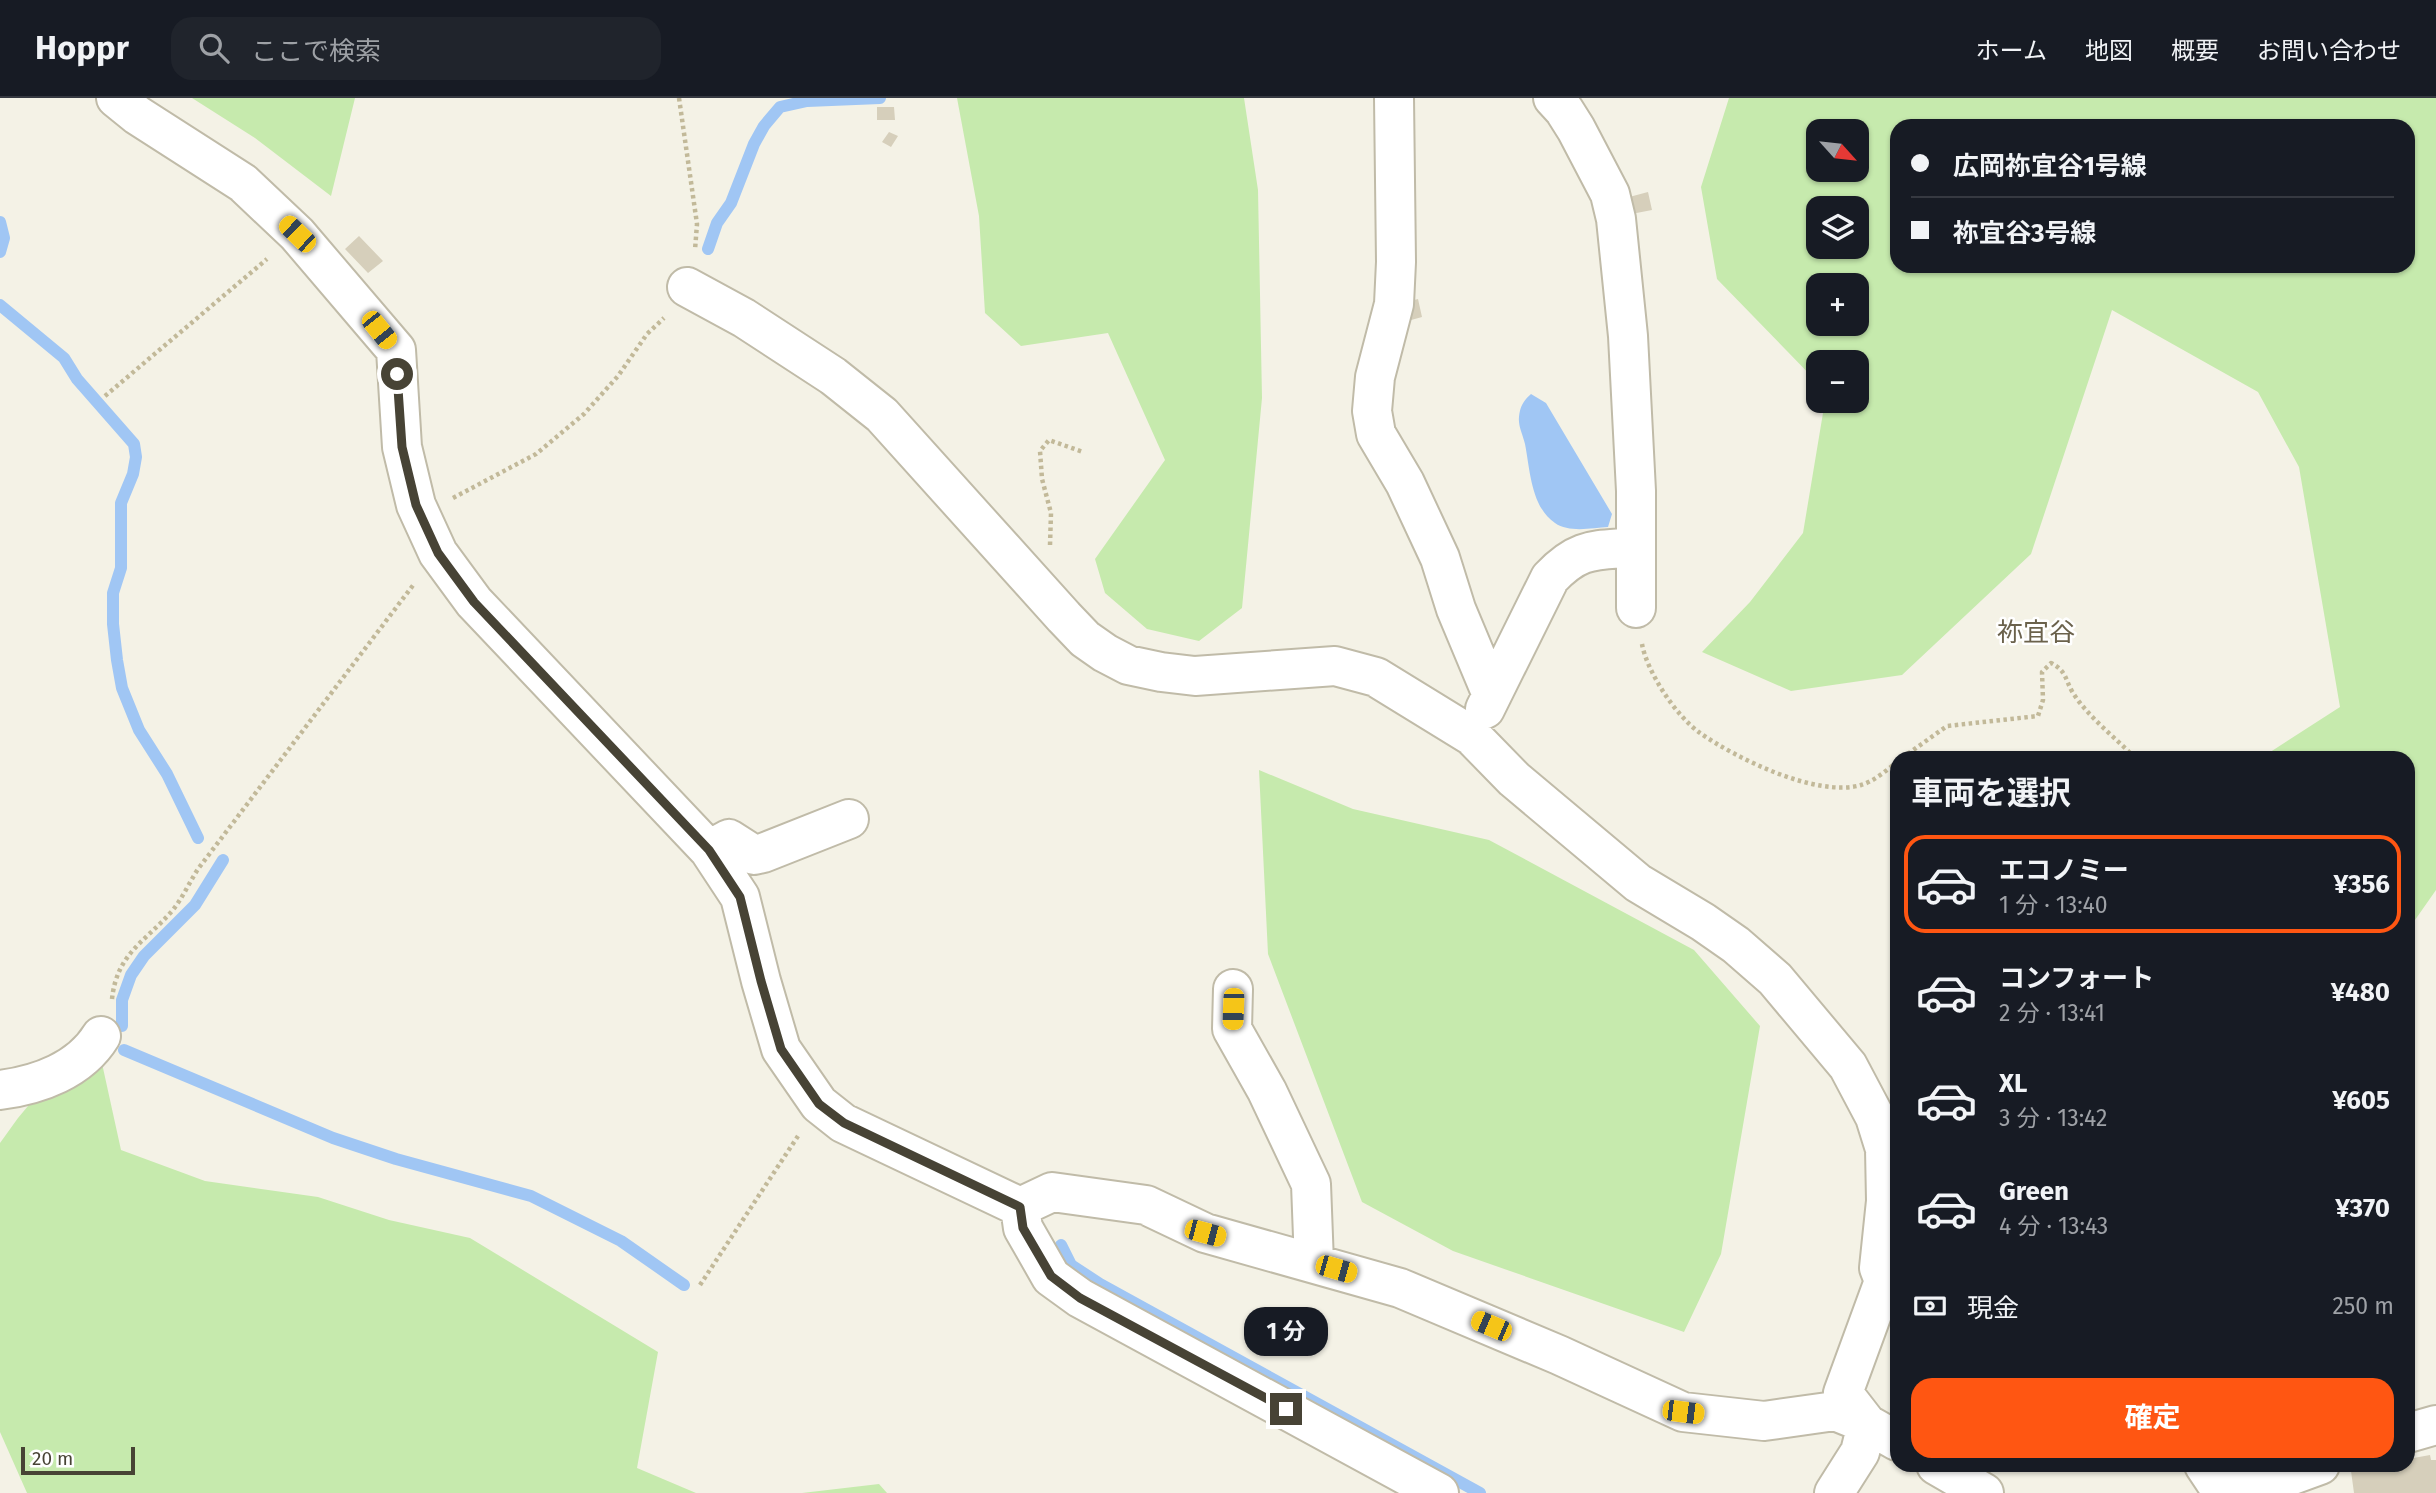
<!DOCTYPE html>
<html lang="ja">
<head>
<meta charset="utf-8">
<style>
	body { margin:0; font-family:"Fira Sans","Noto Sans JP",sans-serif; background:#20242c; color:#f1f3f6; height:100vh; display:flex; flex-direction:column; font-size:26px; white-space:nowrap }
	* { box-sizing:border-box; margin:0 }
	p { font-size:23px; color:#9ea1a6 }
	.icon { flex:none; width:38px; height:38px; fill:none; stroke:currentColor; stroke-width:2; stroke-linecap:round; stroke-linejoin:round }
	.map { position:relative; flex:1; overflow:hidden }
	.panel { position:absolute; left:1890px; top:653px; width:525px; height:721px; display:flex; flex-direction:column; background:#171b24; border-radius:21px; box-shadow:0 2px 5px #0004 }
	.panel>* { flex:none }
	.banner { position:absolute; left:1890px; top:21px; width:525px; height:154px; border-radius:21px; box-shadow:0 2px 5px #0004; display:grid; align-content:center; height:154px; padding:0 21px; background:#171b24 }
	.needle { width:46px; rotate:117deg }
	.buttons { position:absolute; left:1806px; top:21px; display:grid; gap:14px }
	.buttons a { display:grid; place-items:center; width:63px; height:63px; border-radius:14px; background:#171b24; box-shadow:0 2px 5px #0004; font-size:35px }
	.scale { position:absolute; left:21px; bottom:18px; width:114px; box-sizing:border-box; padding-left:7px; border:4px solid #474335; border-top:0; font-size:19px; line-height:24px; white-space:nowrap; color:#474335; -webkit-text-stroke:5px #fff; paint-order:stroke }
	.end { position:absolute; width:32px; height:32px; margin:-16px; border:9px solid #474335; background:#fff; box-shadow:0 0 0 4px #fff }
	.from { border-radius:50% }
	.bubble { position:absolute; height:49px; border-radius:21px; background:#171b24; box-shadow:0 2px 5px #0004; font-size:23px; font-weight:700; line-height:49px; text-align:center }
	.car { position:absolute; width:21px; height:42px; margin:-21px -10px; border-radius:9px; box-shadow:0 0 5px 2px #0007; background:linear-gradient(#f5c518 24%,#345 0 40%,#f5c518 0 76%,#345 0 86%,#f5c518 0) }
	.banner b { display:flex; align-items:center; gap:24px; height:66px; font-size:26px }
	.banner b+b { border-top:2px solid #363941 }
	.banner i { width:18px; height:18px; background:#f1f3f6 }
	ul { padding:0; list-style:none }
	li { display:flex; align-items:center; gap:21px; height:98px; margin:0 14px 10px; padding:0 7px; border:4px solid transparent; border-radius:21px }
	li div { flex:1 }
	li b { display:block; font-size:26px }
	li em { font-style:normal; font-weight:700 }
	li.on { border-color:#ff5612 }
	li>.icon { width:63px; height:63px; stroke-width:1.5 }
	h2 { padding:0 21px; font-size:32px; line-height:84px }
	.pay { display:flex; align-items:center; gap:18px; height:77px; padding:0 21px; font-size:26px }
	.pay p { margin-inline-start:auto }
	.action { display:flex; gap:14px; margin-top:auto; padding:14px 21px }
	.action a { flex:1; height:80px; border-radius:21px; background:#ff5612; color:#fff; font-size:28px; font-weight:700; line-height:80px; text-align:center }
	header { display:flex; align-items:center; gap:42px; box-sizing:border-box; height:98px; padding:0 35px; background:#171b24; border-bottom:2px solid #363941 }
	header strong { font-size:33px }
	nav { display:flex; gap:38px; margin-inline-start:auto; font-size:24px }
	.search { width:490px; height:63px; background:#20242c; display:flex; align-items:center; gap:18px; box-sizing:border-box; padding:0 24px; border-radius:21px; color:#9ea1a6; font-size:26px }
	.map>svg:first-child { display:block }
	.green { fill:#c6eaad; fill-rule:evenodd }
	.water { fill:#a0c6f4 }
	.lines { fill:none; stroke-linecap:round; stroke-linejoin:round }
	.stream { stroke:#a0c6f4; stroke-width:12 }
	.building { fill:#d6cfbb }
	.minor-casing { stroke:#c0bba8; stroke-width:42 }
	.path { stroke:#c2b999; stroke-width:4.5; stroke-dasharray:3.5 3.5; stroke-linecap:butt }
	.minor { stroke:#fff; stroke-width:38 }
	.route { stroke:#474335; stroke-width:9 }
	.labels { text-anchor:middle; stroke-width:5; stroke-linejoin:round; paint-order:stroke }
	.quarter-label { font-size:26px; fill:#6b624c; stroke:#fff }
</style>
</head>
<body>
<header>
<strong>Hoppr</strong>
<div class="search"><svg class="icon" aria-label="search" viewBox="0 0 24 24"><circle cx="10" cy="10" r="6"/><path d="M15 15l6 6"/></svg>ここで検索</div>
<nav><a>ホーム</a><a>地図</a><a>概要</a><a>お問い合わせ</a></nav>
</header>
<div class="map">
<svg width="2436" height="1395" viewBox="0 0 2436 1395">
	<rect width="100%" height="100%" fill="#f4f2e6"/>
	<path class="green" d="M192 0H355L331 98 255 40Z
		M957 0H1244L1258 92 1262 300 1242 510 1199 543 1147 531 1105 495 1095 461 1165 362 1108 235 1021 248 985 215 979 118Z
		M1729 0H2436V792L2408 832V660H2261L2340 609 2299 369 2258 294 2112 212 2031 456 1902 577 1791 593 1702 554 1750 504 1803 435 1825 303H1857V264H1818V285L1717 181 1701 89ZM2408 28V168H1897V28ZM1857 33V72H1818V33ZM1857 110V149H1818V110ZM1857 187V226H1818V187Z
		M1259 672 1353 711 1489 742 1694 852 1760 928 1721 1156 1684 1234 1453 1153 1362 1104 1268 856Z
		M94 929 121 1052 205 1083 318 1099 389 1122 470 1140 658 1254 637 1370 696 1395H27L0 1334V1045L18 1020Z
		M879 1386 887 1395H802Z"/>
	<path class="water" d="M1531 296 1546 305 1612 416 1608 429C1592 430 1569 435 1555 425 1531 409 1530 371 1525 346 1523 337 1518 328 1519 319 1520 309 1523 303 1531 296Z"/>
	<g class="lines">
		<path class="stream" d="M0 124 4 140 0 154
			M708 151 717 125 731 105 754 46 764 28 780 9 807 3 880 0
			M0 207 64 260 77 281 134 346 136 359 133 376 121 405V470L113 495V526L117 562 122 590 139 632 167 676 198 740
			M122 928V902L131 877 144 858 195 807 223 762
			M124 952 333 1040 396 1061 531 1098 621 1143 684 1187
			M1061 1147 1071 1167 1100 1186 1480 1395"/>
	</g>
	<path class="building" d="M877 9H894L895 22H877Z
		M889 34 898 38 891 49 882 44Z
		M1648 94 1652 112 1621 118 1618 102Z
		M359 138 383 163 368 175 345 151Z
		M1418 201 1422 219 1404 224 1399 206Z
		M2430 1357 2431 1362H2436V1395H2354L2351 1373 2366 1372 2365 1367H2408V1361Z"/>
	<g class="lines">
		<g class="minor-casing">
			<path id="minor" d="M116 0 137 17 243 85 297 136 396 252 402 349 416 407 438 455 474 504 709 752 740 799 761 883 781 951 819 1006 843 1025 1020 1109 1052 1094 1146 1107 1205 1135 1400 1190 1559 1257 1683 1314 1764 1323 1835 1313 1867 1326 1897 1343
				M1394 0 1396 164 1394 206 1375 279 1372 313 1376 336 1405 385 1440 460 1456 511 1492 597
				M1553 0 1564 12 1576 31 1610 96 1616 121 1628 238 1636 393V510
				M687 189 744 220 833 278 882 317 1064 519 1085 541 1105 555 1128 567 1161 574 1195 578 1335 568 1376 579 1472 638 1514 681 1638 785 1703 824 1736 847 1775 881 1848 968 1875 1019 1885 1051 1886 1103 1879 1170 1884 1183
				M1485 611 1550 480C1580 448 1596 453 1636 449
				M709 752 729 741 754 757 763 755 849 721
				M1233 891 1232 931 1267 993 1311 1086 1314 1165
				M0 992C39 987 80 972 101 938
				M1020 1109 1023 1130 1051 1179 1080 1200 1439 1395
				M2408 1335 2436 1327
				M1936 1367 1984 1395
				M2204 1367 2218 1388 2248 1393 2320 1367
				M1834 1395 1860 1354 1867 1326 1843 1295 1884 1183 1897 1181"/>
		</g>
		<path class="path" d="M679 0 697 126 695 152
			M105 298 267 161
			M453 400 536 356 584 316 618 278 647 236 664 220
			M1050 447 1051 415 1042 381 1040 353 1049 342 1083 354
			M1642 546C1647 574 1676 618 1700 635 1736 660 1816 700 1861 687 1873 684 1887 672 1897 664
			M1902 660 1947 628 2038 618 2043 602 2042 574 2051 565C2067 573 2065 582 2073 595 2089 620 2115 639 2135 660
			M112 901C117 855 145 844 172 813 182 801 189 785 198 771L414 486
			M700 1187 798 1038"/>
		<use href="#minor" class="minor"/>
	</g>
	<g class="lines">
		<path class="route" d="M397 276 402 349 416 407 438 455 474 504 709 752 740 799 761 883 781 951 819 1006 844 1025 1020 1109 1023 1130 1051 1178 1080 1200 1286 1311"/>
	</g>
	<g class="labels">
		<g class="quarter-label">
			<text x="2036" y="543">祢宜谷</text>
		</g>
	</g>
</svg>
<div class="buttons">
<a><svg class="needle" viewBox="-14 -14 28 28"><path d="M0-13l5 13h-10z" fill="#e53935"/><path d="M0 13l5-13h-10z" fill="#9ea1a6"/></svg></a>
<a><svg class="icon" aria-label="layers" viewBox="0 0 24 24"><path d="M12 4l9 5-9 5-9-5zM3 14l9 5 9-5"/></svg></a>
<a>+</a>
<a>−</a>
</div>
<div class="scale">20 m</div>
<i class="end from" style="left:397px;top:276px"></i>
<i class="end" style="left:1286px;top:1311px"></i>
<div class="bubble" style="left:1244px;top:1209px;width:84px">1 分</div>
<i class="car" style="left:297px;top:136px;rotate:314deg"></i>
<i class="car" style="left:379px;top:232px;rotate:141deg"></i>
<i class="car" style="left:1233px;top:911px;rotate:182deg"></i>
<i class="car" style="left:1205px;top:1135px;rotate:105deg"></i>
<i class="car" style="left:1336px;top:1171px;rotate:106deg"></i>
<i class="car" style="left:1491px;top:1228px;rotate:293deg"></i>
<i class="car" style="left:1683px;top:1314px;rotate:97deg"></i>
<div class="banner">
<b><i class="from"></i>広岡祢宜谷1号線</b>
<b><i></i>祢宜谷3号線</b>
</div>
<section class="panel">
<h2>車両を選択</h2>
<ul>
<li class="on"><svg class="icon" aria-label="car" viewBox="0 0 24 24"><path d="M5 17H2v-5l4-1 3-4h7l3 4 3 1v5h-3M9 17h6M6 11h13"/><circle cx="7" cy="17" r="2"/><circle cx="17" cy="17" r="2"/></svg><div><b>エコノミー</b><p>1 分 · 13:40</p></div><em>¥356</em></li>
<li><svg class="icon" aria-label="car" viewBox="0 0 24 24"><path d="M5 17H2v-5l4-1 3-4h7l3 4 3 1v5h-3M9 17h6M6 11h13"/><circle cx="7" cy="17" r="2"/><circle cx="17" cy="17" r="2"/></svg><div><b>コンフォート</b><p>2 分 · 13:41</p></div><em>¥480</em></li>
<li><svg class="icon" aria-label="car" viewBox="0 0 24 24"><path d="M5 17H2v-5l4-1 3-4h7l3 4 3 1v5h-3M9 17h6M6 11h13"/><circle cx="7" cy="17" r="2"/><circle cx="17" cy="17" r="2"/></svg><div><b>XL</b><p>3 分 · 13:42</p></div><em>¥605</em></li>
<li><svg class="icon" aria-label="car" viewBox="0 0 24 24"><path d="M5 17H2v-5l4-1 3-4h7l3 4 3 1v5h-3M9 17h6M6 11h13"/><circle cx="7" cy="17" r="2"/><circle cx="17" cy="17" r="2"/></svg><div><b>Green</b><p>4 分 · 13:43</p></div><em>¥370</em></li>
</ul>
<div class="pay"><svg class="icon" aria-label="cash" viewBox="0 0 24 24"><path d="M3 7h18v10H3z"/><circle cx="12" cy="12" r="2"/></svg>現金<p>250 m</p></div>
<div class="action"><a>確定</a></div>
</section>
</div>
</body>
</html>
